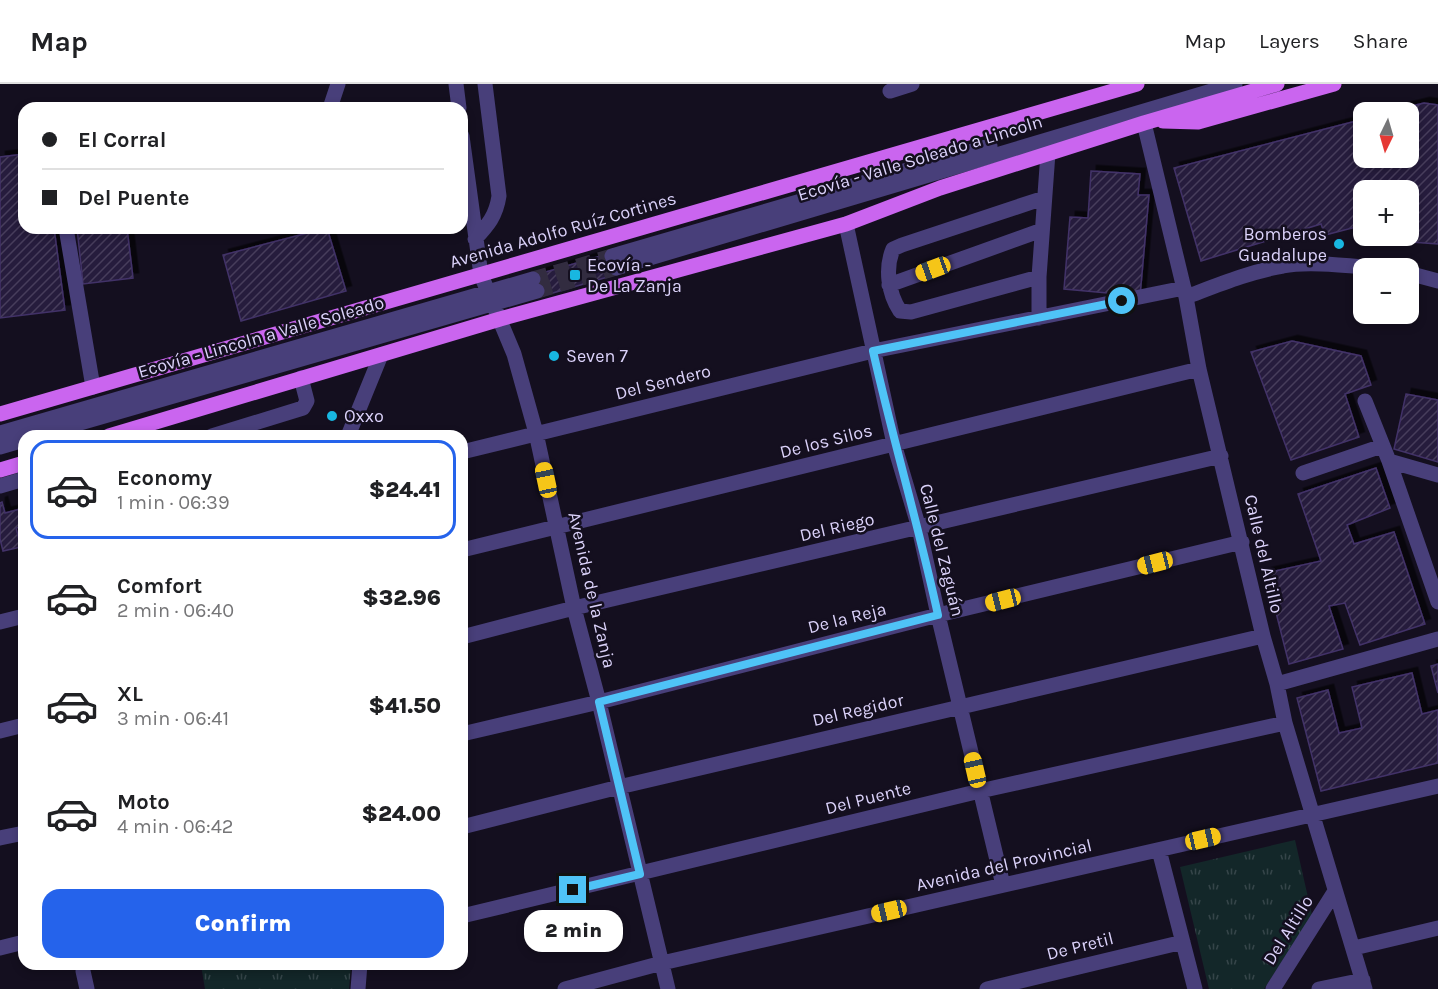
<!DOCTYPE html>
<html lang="en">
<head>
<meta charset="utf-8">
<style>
	body { margin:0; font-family:Karla,sans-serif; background:#f6f6f6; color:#202124; height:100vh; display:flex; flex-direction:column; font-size:22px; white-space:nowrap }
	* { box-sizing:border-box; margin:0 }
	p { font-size:20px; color:#757577 }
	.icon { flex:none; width:33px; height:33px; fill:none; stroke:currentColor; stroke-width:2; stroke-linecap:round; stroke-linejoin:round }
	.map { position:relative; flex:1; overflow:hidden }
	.sheet { position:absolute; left:18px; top:346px; width:450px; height:540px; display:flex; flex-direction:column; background:#fff; border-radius:18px; box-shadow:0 3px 9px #0003 }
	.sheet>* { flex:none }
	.top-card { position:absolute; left:18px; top:18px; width:450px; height:132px; border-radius:18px; box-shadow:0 3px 9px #0003; display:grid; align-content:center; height:132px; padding:0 24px; background:#fff }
	.needle { width:39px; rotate:185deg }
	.buttons { position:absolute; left:1353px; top:18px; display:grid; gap:12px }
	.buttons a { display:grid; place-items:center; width:66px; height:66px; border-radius:12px; background:#fff; box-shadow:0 3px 9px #0003; font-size:30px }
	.end { position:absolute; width:27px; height:27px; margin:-14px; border:8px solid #4fc3f7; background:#111; box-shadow:0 0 0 3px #111 }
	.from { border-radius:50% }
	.bubble { position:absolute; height:42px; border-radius:18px; background:#fff; box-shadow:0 3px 9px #0003; font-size:20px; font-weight:800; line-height:42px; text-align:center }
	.car { position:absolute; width:18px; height:36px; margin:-18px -9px; border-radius:8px; box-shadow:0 0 4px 2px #0007; background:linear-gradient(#f5c518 24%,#345 0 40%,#f5c518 0 76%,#345 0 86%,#f5c518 0) }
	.top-card b { display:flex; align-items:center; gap:21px; height:57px; font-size:22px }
	.top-card b+b { border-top:2px solid #e0e0e0 }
	.top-card i { width:15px; height:15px; background:#202124 }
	ul { padding:10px 0 0; list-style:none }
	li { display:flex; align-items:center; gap:18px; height:99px; margin:0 12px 9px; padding:0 12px; border:3px solid transparent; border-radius:18px }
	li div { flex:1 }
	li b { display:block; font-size:22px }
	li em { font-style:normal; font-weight:800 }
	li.active { border-color:#2563eb }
	li>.icon { width:54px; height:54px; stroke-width:1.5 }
	.button { display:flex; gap:12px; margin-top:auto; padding:12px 24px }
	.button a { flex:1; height:69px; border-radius:18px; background:#2563eb; color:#fff; font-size:24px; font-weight:800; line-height:69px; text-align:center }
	header { display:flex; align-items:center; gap:36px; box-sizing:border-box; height:84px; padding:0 30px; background:#fff; border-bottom:2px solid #e0e0e0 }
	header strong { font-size:28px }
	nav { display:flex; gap:33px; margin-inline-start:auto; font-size:21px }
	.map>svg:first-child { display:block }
	.park { fill:url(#park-tufts) }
	.building { fill:url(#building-hatch); stroke:#423268; stroke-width:1.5; filter:url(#shadow) }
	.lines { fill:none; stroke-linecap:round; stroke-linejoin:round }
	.minor-tunnel { stroke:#322c40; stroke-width:15; stroke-dasharray:15 8; stroke-linecap:butt }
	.minor { stroke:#483f7a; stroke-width:15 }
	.major { stroke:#ca65ef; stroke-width:15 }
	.route { stroke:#4fc3f7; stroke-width:8 }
	.poi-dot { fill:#18b7e1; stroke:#140f1f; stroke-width:2 }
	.labels { text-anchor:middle; stroke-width:5; stroke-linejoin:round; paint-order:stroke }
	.street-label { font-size:18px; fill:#dbd2fa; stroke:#140f1f }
	.poi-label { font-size:18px; fill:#dbd2fa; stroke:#140f1f; text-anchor:start }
</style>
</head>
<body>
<header>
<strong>Map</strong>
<nav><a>Map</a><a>Layers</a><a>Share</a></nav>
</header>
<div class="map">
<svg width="1438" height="905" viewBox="0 0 1438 905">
	<defs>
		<pattern id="park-tufts" width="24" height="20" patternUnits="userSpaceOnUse" patternTransform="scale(1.5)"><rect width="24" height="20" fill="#132729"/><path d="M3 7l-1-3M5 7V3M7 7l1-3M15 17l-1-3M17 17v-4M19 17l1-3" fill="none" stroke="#354549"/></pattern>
		<pattern id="building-hatch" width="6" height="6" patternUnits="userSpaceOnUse" patternTransform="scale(1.5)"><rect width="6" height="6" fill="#271d3e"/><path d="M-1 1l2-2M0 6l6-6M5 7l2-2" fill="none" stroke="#463d5b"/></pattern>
		<filter id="shadow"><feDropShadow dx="5.5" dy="-5.5" stdDeviation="0" flood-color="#0009"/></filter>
	</defs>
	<rect width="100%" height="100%" fill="#140f1f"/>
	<path class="park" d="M1295 756 1312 831 1264 905H1209L1180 783Z
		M201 881H351L349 905H205Z"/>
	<path class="building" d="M1424 19 1438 21V160L1370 155V152H1408V106H1364V141L1325 151 1321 140 1201 177 1174 84 1364 35V74H1408V28H1388Z
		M24 70V144H54L65 226 0 234V73Z
		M1091 87 1140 90 1138 111H1149L1140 212 1064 205 1070 133 1088 134Z
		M77 144H127L133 194 83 200Z
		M327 144 346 207 241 237 223 171Z
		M611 169 618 190 539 213 532 192Z
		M1292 257 1361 272 1371 301 1345 310 1359 353 1291 376 1251 268Z
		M1406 310 1438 316V378L1394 365Z
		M1376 384 1390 424 1347 441 1354 460 1394 448 1425 540 1360 561 1345 519 1329 522 1343 565 1289 580 1266 489 1321 477 1298 410Z
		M2 418 5 429 24 424V442L16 444 21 463 3 467 0 455V419Z
		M1438 580V609L1431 582Z
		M1412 589 1422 630 1438 626V679L1321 707 1297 614 1328 606 1339 649 1362 644 1352 603Z"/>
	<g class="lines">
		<path class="minor-tunnel" d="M533 195 612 172
			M537 207 616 184"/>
		<path class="minor" d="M456 0 459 24
			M890 7 912 0
			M330 24 338 0
			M1144 39 1186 213 1199 285 1263 552 1277 600 1285 639 1365 905
			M462 52 481 191 514 270 536 349 574 524 599 618 668 905
			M846 140 894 360 919 444 938 531 1003 801
			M66 144 93 303
			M475 155C488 141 496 132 499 112L485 0
			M612 172 990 62
			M616 184 1235 0
			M1408 189 1438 197
			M1039 193 911 228 900 227C888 209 885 184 893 165L902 161 1044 114
			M889 201 1042 146
			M1186 213C1218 201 1249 188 1283 182 1308 177 1350 182 1376 184
			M1039 234V193L1048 69
			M1365 317 1389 377 1438 518
			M0 349 533 195
			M35 352 537 207
			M212 352 303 324 307 317 301 294
			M348 352 381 271
			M0 363 24 356
			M462 368 873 267 1184 204
			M1389 377 1438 391
			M1303 389 1382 362
			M0 402 24 395
			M462 466 1199 285
			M0 538 24 532
			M462 553 574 524 1221 372
			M1277 600 1438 555
			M0 647 24 641
			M462 650 599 618 938 531 1242 458
			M462 743 619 703 1263 552
			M0 754 24 749
			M1159 766 1195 905
			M462 832 980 707 1285 639
			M0 864 24 858
			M1354 864 1438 844
			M83 887 87 905
			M358 905 360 880
			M565 905 662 879 1438 702
			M987 905 1183 858
			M1273 905 1335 807
			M1319 905 1363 896"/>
		<path class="major" d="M1163 37 1198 38 1334 0
			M0 330C379 221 757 108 1137 0
			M109 352 500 235 846 140 940 104 1144 39 1277 0
			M0 386 24 379"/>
	</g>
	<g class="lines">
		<path class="route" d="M573 806 640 790 599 618 938 531C919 443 893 356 873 267L1122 217"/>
	</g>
	<g class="poi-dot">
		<circle cx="1339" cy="160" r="6"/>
		<rect x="569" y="185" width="12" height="12" rx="3"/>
		<circle cx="554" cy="272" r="6"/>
		<circle cx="332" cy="332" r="6"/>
	</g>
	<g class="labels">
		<g class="street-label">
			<text transform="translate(920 74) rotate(-17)" y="6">Ecovía - Valle Soleado a Lincoln</text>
			<text transform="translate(563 146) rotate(-16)" y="6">Avenida Adolfo Ruíz Cortines</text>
			<text transform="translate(261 253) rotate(-16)" y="6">Ecovía - Lincoln a Valle Soleado</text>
			<text transform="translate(663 298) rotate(-14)" y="6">Del Sendero</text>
			<text transform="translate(826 357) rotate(-14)" y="6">De los Silos</text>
			<text transform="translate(837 443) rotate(-13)" y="6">Del Riego</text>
			<text transform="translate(942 466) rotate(76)" y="6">Calle del Zaguán</text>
			<text transform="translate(1264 470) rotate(77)" y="6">Calle del Altillo</text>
			<text transform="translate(592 506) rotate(77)" y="6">Avenida de la Zanja</text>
			<text transform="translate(847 534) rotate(-14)" y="6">De la Reja</text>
			<text transform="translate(858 626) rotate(-13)" y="6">Del Regidor</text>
			<text transform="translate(868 714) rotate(-14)" y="6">Del Puente</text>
			<text transform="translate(1004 781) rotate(-13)" y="6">Avenida del Provincial</text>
			<text transform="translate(1288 846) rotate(-58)" y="6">Del Altillo</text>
			<text transform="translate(1080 862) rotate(-14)" y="6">De Pretil</text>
		</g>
		<g class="poi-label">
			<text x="1327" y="156" text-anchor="end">Bomberos<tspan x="1327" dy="21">Guadalupe</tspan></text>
			<text x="587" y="187">Ecovía -<tspan x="587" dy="21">De La Zanja</tspan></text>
			<text x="566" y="278">Seven 7</text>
			<text x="344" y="338">Oxxo</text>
		</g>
	</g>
</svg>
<div class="buttons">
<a><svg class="needle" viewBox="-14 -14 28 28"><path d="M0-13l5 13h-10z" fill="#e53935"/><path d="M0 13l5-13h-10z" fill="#757577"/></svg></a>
<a>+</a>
<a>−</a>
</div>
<i class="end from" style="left:1122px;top:217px"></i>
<i class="end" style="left:573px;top:806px"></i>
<div class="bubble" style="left:524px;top:826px;width:99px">2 min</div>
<i class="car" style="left:933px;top:185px;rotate:250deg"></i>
<i class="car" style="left:546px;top:396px;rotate:348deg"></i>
<i class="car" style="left:1155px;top:479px;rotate:256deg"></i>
<i class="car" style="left:1003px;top:516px;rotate:256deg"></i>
<i class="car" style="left:975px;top:686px;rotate:347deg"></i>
<i class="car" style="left:1203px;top:755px;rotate:77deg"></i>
<i class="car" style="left:889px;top:827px;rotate:257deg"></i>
<div class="top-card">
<b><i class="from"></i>El Corral</b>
<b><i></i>Del Puente</b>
</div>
<section class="sheet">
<ul>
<li class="active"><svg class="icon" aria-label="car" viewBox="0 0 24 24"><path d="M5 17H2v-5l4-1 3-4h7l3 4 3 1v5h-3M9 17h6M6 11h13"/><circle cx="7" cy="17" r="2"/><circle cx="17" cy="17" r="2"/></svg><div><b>Economy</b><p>1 min · 06:39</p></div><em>$24.41</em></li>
<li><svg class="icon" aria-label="car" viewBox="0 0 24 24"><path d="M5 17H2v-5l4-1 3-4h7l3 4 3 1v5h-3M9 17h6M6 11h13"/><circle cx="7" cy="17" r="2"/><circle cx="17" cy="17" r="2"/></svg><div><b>Comfort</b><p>2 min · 06:40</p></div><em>$32.96</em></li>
<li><svg class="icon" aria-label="car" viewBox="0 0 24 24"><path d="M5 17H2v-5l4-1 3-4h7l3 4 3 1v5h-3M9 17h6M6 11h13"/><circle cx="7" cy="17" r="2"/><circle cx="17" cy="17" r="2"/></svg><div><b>XL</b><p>3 min · 06:41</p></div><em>$41.50</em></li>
<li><svg class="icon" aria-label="car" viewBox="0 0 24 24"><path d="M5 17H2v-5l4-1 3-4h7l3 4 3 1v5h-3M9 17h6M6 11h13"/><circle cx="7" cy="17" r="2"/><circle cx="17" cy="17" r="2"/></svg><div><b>Moto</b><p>4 min · 06:42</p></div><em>$24.00</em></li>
</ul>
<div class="button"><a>Confirm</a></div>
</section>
</div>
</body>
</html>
